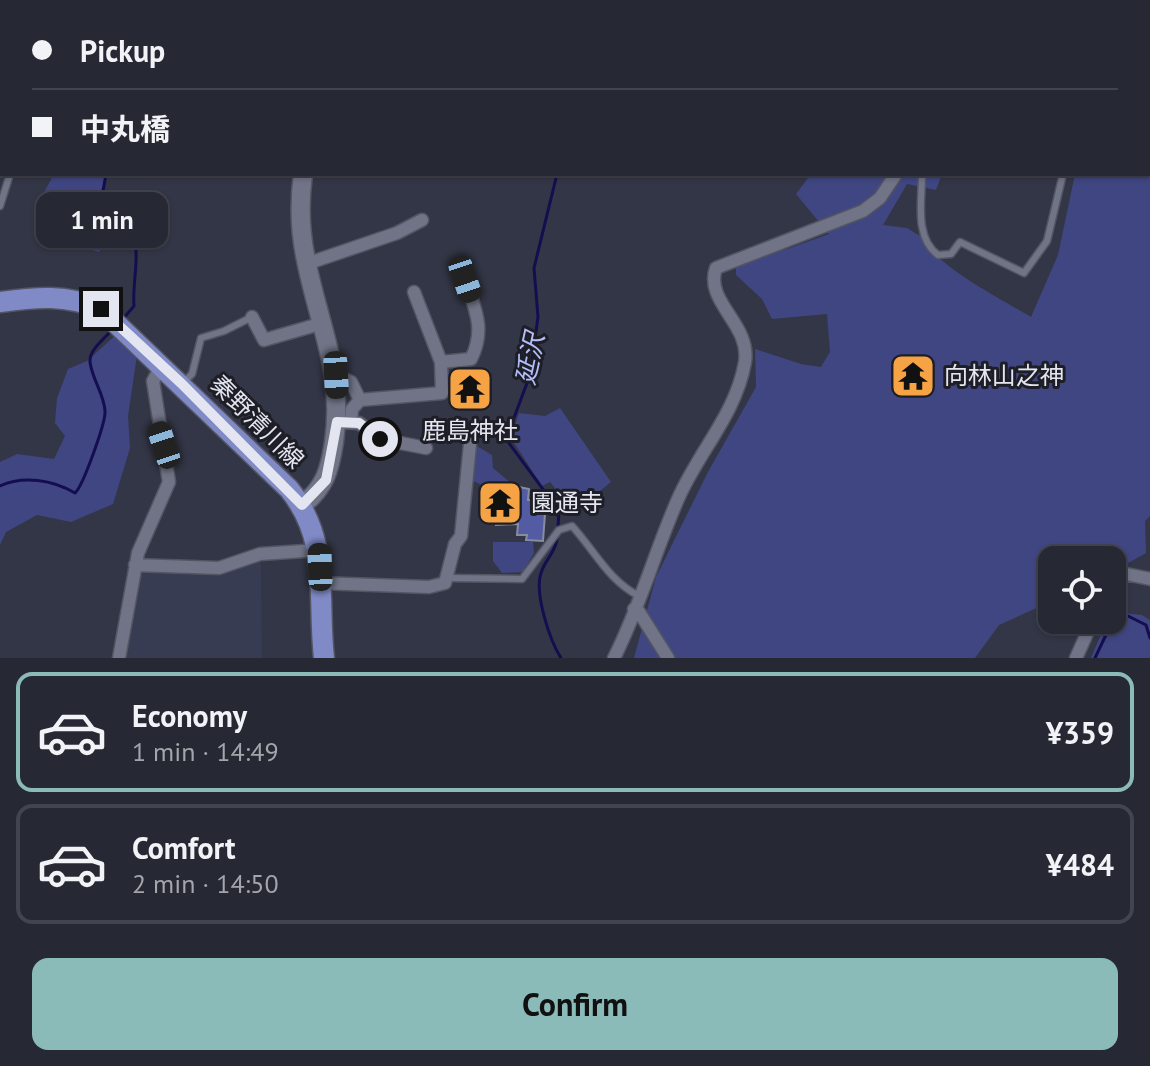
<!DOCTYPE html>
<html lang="en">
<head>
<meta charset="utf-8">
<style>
	body { margin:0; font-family:"PT Sans","Noto Sans JP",sans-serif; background:#323440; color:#f1f3f6; height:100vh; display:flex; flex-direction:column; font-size:30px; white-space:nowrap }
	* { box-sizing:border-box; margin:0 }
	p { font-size:26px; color:#a4a6ac }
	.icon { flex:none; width:44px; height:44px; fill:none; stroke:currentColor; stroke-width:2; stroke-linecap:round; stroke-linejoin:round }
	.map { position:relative; height:658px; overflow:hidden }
	.panel { display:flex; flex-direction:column; background:#262834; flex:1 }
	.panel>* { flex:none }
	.hud { position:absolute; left:0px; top:0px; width:1150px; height:176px; box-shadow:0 2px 6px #0004,0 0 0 2px #42444f; display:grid; align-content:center; height:176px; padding:0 32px; background:#262834 }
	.buttons { position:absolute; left:1038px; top:546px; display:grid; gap:16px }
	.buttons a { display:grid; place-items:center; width:88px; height:88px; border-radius:16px; background:#262834; box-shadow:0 2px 6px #0004,0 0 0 2px #42444f; font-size:40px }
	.end { position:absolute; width:36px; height:36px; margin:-18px; border:10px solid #e3e5f0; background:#111; box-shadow:0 0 0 4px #111 }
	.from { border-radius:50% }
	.bubble { position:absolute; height:56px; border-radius:16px; background:#262834; box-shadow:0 2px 6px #0004,0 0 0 2px #42444f; font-size:26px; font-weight:800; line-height:56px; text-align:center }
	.car { position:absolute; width:24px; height:48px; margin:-24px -12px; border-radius:10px; box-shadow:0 0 6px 2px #0007; background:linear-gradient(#222 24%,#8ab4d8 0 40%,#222 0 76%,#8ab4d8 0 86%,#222 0) }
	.hud b { display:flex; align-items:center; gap:28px; height:76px; font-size:30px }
	.hud b+b { border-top:2px solid #42444f }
	.hud i { width:20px; height:20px; background:#f1f3f6 }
	ul { padding:14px 0 0; list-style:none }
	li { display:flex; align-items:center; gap:24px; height:120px; margin:0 16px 12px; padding:0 16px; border:4px solid #42444f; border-radius:16px }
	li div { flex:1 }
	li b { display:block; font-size:30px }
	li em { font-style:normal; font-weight:800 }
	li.on { border-color:#8bbbb9 }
	li>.icon { width:72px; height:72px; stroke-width:1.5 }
	.button { display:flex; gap:16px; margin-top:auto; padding:16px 32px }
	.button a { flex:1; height:92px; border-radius:16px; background:#8bbbb9; color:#111; font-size:32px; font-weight:800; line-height:92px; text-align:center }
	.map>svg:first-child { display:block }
	.built { fill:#383c53 }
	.green { fill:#404682 }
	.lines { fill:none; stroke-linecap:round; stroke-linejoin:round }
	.stream { stroke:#140e51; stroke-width:3 }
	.building { fill:#535ba3; stroke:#888c9f; stroke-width:2 }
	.lane-casing { stroke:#535563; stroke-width:9 }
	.street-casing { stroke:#535563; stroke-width:15 }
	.secondary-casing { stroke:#535563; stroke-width:21 }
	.primary-casing { stroke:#535563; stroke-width:23 }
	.lane { stroke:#707486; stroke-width:6 }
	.street { stroke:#707486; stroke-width:12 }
	.secondary { stroke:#707486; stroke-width:18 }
	.primary { stroke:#808ac6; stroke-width:20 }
	.route { stroke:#e3e5f0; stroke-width:10 }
	.labels { text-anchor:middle; stroke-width:6; stroke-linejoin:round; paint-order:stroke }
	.poi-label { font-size:24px; fill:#e3e5f0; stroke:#1d1e26; text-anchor:start }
	.street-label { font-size:24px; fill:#e3e5f0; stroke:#1d1e26 }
	.water-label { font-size:26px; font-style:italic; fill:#b2bdfa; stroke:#1d1e26 }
</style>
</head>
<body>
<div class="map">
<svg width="1150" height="658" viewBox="0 0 1150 658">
	<rect width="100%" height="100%" fill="#333646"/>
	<path class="built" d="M261 558 262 658H126L141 574Z"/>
	<path class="green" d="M1150 72V516L1145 521 1146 553 1112 572V560H1052V601L999 625 975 658H634L656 577 708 472 756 387 755 349 801 364 821 367 830 352 827 314 772 319 762 299 736 275V259L787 249 829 234 796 194 811 174H942L936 190 907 184 883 225 907 228 925 239C932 264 1006 302 1031 317L1058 255 1075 174H1148Z
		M54 174H107L98 199 103 217 115 223 99 252 34 233V211Z
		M117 334 137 355 128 416 130 448 113 504 71 522 37 515 6 532 0 545V462L17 454 54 459 65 436 55 423 57 398 68 369 87 361Z
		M560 408 611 482 574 512 550 482 542 486 511 438 519 413 545 416Z
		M475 445 492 455 493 468 511 483 482 485 473 481Z
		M493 542H533L534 553 523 572 502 573 493 561Z
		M1112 612 1142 615 1150 620V658H1091L1107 620H1112Z"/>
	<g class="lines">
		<path class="stream" d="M95 0 96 2
			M247 0V2
			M549 2 551 0
			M106 174 103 191 105 212C152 225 131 272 134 306L122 320
			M557 174 534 268 538 317 530 375 506 439 559 511 558 527
			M0 486C23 475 53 480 75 493 83 486 106 422 105 411 104 394 92 379 90 362 89 350 104 339 111 331
			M557 539C555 554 545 559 541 573 534 593 550 641 561 658
			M1095 658 1114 618 1122 613 1146 625 1150 638"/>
	</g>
	<path class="building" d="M461 379H480V398H460Z
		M514 486 529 489 528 500H546L543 541 526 540 527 535H517L518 524 496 525V519L485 520 484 488Z"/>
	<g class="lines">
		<g class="lane-casing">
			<path id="lane" d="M1148 66 1150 64
				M922 174C922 200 914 237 938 255L951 254 960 242 1024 273 1047 241 1063 174
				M0 206 10 174
				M184 382 192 374 201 338 224 331 252 317
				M449 578 522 579 559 530 572 526C595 551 608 580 639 596"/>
		</g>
		<g class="street-casing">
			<path id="street" d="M970 2 971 0
				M306 264 397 233 422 220
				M252 317 264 340 323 323
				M441 362 471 359C486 329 475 309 465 279
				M336 375 351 382 360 400 352 409 351 421
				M360 400 442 393 441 362 414 292
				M337 422 359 423 380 439 426 448
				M135 565 219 568 260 554 319 550
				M320 583 429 587 445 583 455 544 461 536 471 434
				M1112 585 1126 574 1150 579
				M634 609 639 612 668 658
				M119 658 138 553 169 482 153 381 162 365
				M614 658C640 607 655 551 678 499 699 451 736 414 745 362 751 324 704 302 716 268L863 211 880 198 896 174
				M1076 658 1093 620"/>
		</g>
		<g class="secondary-casing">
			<path id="secondary" d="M328 2V0
				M302 505C325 488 330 469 334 442 344 372 319 326 306 260 300 232 299 203 303 174"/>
		</g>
		<g class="primary-casing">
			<path id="primary" d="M0 302C36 297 66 294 101 309L289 489C331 541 317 596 324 658"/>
		</g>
		<use href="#lane" class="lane"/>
		<use href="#street" class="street"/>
		<use href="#secondary" class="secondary"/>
		<use href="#primary" class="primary"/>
	</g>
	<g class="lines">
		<path class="route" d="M101 309 182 384 302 505 326 480 337 422 359 423 380 439"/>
	</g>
	<defs>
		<g id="temple-square" transform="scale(2.3)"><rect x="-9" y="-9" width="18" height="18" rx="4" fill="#f5a345" stroke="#1d1e26"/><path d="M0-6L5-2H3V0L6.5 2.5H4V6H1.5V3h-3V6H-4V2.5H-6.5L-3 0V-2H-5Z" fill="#111"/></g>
	</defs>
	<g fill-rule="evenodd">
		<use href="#temple-square" x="913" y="376"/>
		<use href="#temple-square" x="470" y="389"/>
		<use href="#temple-square" x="500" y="503"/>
	</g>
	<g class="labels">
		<g class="poi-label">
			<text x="944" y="384">向林山之神</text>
			<text x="470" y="439" text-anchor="middle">鹿島神社</text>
			<text x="531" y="511">園通寺</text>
		</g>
		<g class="street-label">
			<text transform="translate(257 422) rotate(45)" y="8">秦野清川線</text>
		</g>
		<g class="water-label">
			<text transform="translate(530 359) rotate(-78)" y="9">延沢</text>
		</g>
	</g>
</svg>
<div class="buttons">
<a><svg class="icon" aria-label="locate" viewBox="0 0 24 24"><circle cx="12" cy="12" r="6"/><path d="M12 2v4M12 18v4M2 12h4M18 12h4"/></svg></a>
</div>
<i class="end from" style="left:380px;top:439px"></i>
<i class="end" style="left:101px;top:309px"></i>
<div class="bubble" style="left:36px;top:192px;width:132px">1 min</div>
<i class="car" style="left:465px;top:279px;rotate:161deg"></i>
<i class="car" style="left:336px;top:375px;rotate:177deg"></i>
<i class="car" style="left:164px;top:445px;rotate:342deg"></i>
<i class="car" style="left:320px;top:567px;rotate:358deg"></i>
<div class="hud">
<b><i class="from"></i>Pickup</b>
<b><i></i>中丸橋</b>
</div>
</div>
<section class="panel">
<ul>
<li class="on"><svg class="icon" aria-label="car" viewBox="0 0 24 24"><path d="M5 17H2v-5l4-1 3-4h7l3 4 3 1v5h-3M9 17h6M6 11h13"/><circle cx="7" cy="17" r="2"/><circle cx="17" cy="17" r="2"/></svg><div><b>Economy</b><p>1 min · 14:49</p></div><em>¥359</em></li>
<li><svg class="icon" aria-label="car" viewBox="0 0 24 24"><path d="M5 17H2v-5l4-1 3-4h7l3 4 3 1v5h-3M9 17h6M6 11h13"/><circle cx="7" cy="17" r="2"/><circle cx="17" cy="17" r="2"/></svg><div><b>Comfort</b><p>2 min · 14:50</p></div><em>¥484</em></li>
</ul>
<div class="button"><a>Confirm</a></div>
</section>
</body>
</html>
